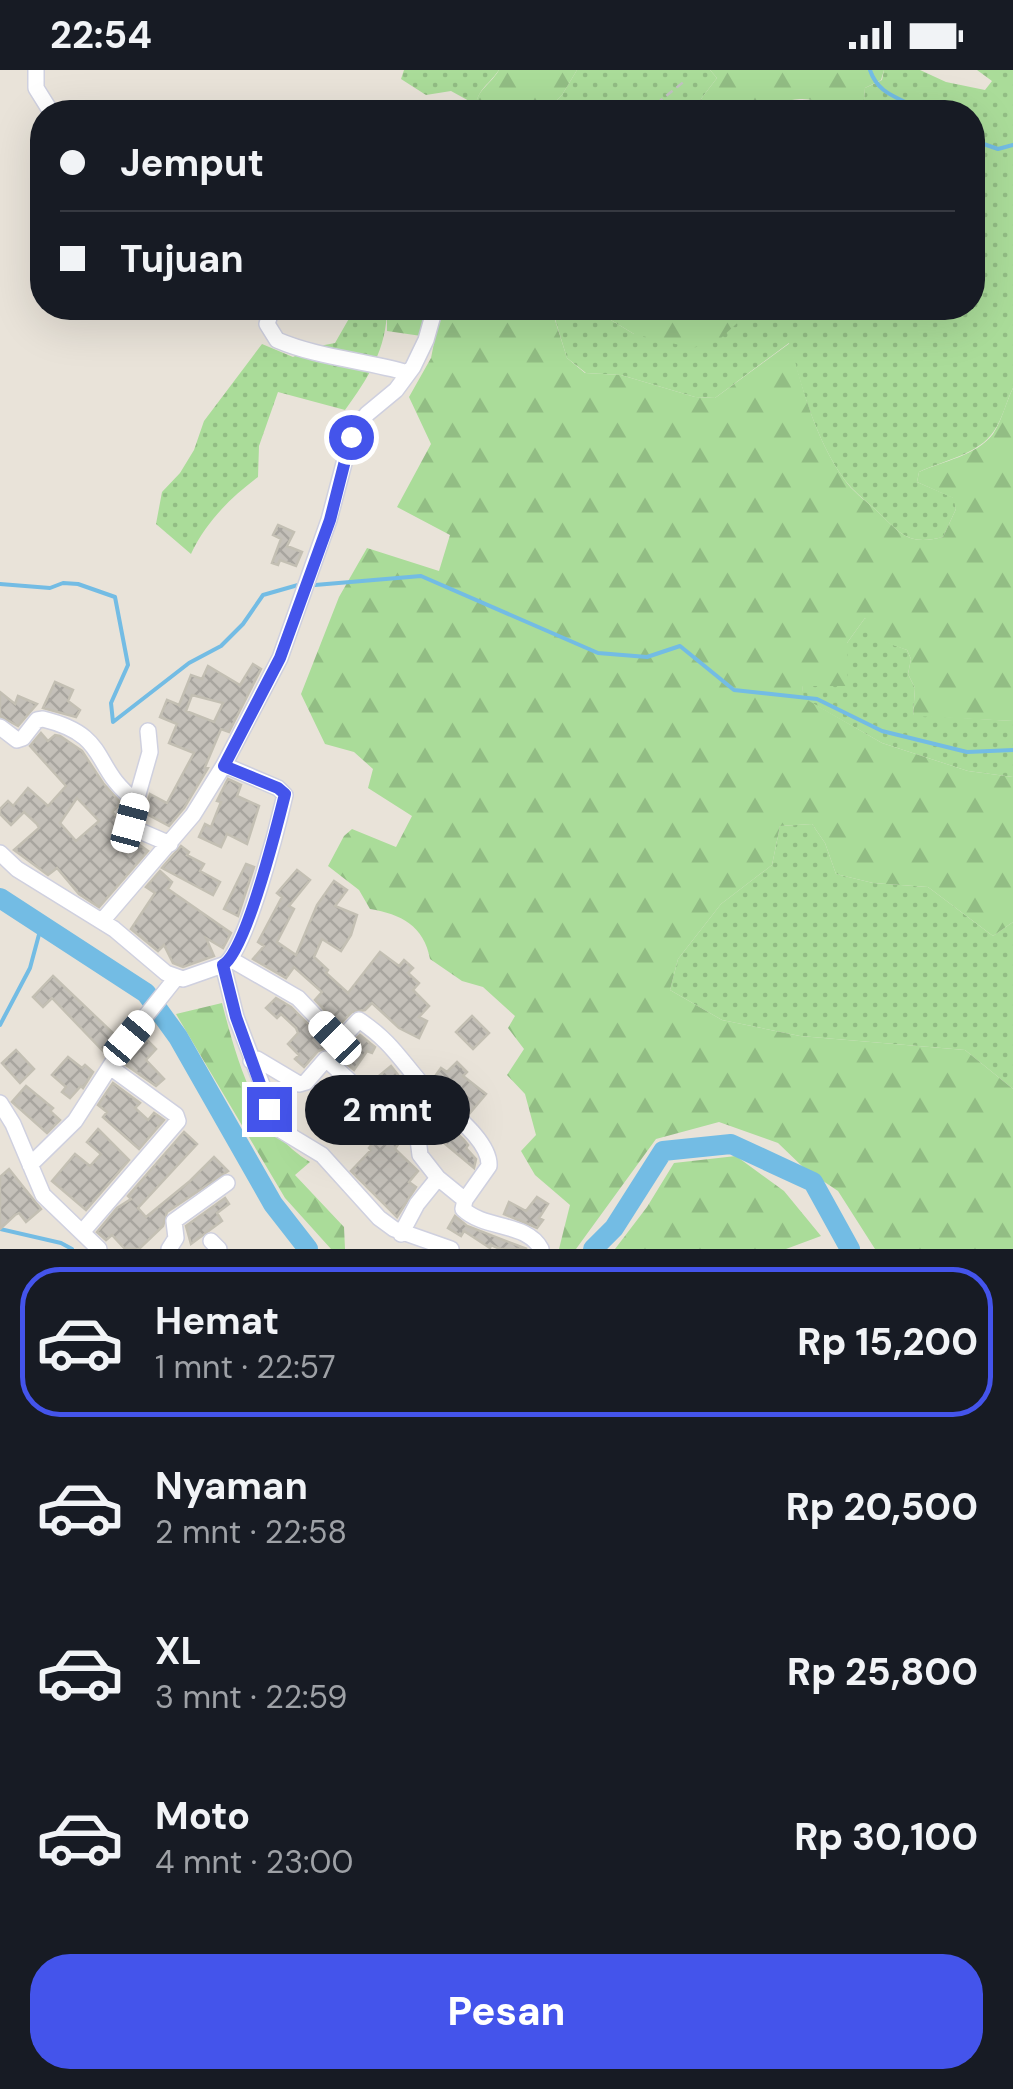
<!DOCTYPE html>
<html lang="id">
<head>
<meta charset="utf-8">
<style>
	body { margin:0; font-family:"DM Sans",sans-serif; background:#20242c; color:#f1f3f6; height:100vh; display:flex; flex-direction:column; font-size:38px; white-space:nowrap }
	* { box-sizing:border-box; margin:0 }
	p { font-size:32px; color:#9ea1a6 }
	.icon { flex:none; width:55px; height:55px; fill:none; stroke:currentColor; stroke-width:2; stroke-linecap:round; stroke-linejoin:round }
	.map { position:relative; height:1179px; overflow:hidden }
	.drawer { display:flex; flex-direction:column; background:#171b24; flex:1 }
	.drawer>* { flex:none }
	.top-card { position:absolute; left:30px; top:30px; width:955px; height:220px; border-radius:40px; box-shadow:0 10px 40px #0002; display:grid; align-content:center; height:220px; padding:0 30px; background:#171b24 }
	.end { position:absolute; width:45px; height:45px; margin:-22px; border:12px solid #4454eb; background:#fff; box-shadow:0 0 0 5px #fff }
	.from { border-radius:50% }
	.bubble { position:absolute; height:70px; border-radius:35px; background:#171b24; box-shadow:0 10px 40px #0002; font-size:32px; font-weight:800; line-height:70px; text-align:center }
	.car { position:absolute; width:30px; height:60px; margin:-30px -15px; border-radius:12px; box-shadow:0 0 8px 2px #0007; background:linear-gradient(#fff 24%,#345 0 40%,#fff 0 76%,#345 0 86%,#fff 0) }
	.top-card b { display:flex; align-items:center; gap:35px; height:95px; font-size:38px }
	.top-card b+b { border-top:2px solid #363941 }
	.top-card i { width:25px; height:25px; background:#f1f3f6 }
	ul { padding:18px 0 0; list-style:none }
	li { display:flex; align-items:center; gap:30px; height:150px; margin:0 20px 15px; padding:0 10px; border:5px solid transparent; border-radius:40px }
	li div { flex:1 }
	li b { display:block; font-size:38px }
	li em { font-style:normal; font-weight:800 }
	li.selected { border-color:#4454eb }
	li>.icon { width:90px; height:90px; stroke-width:1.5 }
	.action { display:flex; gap:20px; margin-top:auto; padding:20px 30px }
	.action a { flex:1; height:115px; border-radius:40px; background:#4454eb; color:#fff; font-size:40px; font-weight:800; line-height:115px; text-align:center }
	.status { display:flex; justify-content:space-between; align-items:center; height:70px; padding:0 50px; background:#171b24; direction:ltr }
	.status svg { height:28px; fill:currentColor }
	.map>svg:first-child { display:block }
	.grass { fill:url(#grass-dots) }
	.forest { fill:url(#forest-firs) }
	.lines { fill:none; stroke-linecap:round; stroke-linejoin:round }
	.stream { stroke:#73bce4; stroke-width:4 }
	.river { stroke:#73bce4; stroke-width:20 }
	.building { fill:url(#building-cross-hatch); stroke:#c3bfb3; stroke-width:2.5; fill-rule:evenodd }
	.minor-casing { stroke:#cfd0df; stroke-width:18 }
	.path { stroke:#c3c3c3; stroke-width:2.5; stroke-dasharray:8 5; stroke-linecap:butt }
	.minor { stroke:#fff; stroke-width:15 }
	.route { stroke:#4454eb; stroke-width:12 }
</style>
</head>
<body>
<div class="status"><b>22:54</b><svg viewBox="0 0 49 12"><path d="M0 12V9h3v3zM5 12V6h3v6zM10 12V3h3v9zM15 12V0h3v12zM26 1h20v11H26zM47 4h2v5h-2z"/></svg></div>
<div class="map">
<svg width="1013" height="1179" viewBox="0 0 1013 1179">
	<defs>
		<pattern id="grass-dots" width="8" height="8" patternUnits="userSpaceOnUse" patternTransform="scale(2.5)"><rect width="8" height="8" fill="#aadc99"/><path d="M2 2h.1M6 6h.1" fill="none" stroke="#92bd84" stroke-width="1.8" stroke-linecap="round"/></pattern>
		<pattern id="forest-firs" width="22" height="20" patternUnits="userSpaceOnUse" patternTransform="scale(2.5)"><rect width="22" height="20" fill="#aadc99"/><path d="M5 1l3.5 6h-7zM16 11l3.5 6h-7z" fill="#92bd84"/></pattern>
		<pattern id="building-cross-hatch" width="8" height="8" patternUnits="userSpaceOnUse" patternTransform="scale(2.5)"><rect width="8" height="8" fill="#c4c0b9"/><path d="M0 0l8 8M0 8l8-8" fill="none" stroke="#a8a59f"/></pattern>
	</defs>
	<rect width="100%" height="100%" fill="#e9e3d9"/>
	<path class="grass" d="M404 0H499C489 15 472 23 478 42H467L471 32 451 21 426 25 401 9Z
		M577 0H710L717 8 691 42H545L562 25Z
		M884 0H920L946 12 985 20 992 11 977 0H1013V318C1006 332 1003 348 994 361 978 385 944 390 919 402L917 412 954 428 956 439 943 467C908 476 901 464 877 441 866 431 853 421 844 409 815 368 803 320 789 273L715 328 695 327 621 305 586 303 567 288 555 249V238H591L634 264 748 243 744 238H972V42H843L859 39 864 30 865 18 882 10Z
		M355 238H387C387 278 368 309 345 340L278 322 259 376 258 407C230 428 206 452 191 484L156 454 162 422 180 403 194 380 204 351 262 274 293 287 314 277 335 273Z
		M865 548 886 572 907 580 911 589 908 604 915 618 913 645 1013 651V707L968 701 882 673 803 628 802 615H847V573Z
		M812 754 825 773 836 804 873 813 928 817 993 866 1013 852V1019L965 980 800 966 722 950 670 920 678 889 721 834 772 795 780 756Z"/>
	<path class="forest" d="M499 0H577L562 25 545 42H478C471 23 490 16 499 0Z
		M710 0H884L881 10 865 18 864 30 859 39C826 46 823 24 792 30L787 38 788 42H691L717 8Z
		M387 238H555V250L567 288 585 303 621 305 695 327 715 328 790 273C803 320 815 368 844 409 852 421 866 431 877 441 901 464 908 476 943 467L956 439 953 428 917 412 919 402C943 391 976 386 993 364 1002 350 1006 332 1013 318V651L913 646 915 618 908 604 911 589 907 580 875 569 865 548 847 573V616H802L804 628 882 673 968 701 1013 707V852L993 866 928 817 873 813 836 804 825 773 812 754 780 756 772 795 721 834 678 889 670 920 722 950 800 966 965 980 1013 1019V1179H875L838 1121 805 1099 778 1073 719 1052 656 1069 576 1179H559L570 1135 535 1105 521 1081 536 1065 525 1024 507 1005 524 979 508 958 515 946 483 917 462 911 430 889C424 856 401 844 370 839L359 820 328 796 344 766 352 759 396 777 412 746 368 718 373 699 354 682 325 674 301 624 339 527 367 478 439 501 450 465 397 437 431 374 409 327 431 288 435 268 387 261Z
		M591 238H744L748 243 720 269 692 278 634 264Z
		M222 933C237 990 255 1060 310 1092L295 1105 344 1157 345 1179H331L285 1128 176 944Z
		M736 1086 784 1121 821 1166 786 1179H615L647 1137 674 1093Z"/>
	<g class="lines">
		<path class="stream" d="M870 0C879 27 902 27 923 42
			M972 70 998 79 1013 75
			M0 514 50 518 63 513 78 514 115 527 128 595 111 633 113 652 189 593 221 576 243 554 263 525 298 515
			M315 515 421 506 598 583 647 587 680 576 734 620 817 629 882 661 967 682 1013 680
			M0 955 30 898 41 857
			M0 1159 61 1173 72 1179"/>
		<path class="river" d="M0 828 146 923 178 967 273 1134 308 1179
			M593 1179 614 1158 663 1081 731 1074 813 1112 850 1179"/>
	</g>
	<path class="building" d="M278 455 294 462 287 476 302 482 296 496 280 490 278 495 272 493 281 469 273 465Z
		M253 594 261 599 229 662 221 659 205 697 208 698 184 738 169 756 145 743 150 724 167 733 194 683 169 673 177 654 160 647 167 630 179 635 191 605 202 609 208 596 240 615ZM192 625 223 633 214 652 186 641Z
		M55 612 73 620 68 631 80 640 76 647 43 638Z
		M0 622 15 634 18 626 37 634 18 656 0 646Z
		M41 663 48 671 55 665 60 666 82 681 103 713 121 733 112 742 120 750 123 763 148 781 99 837 79 824 57 798 48 805 14 780 39 758 37 754 24 742 11 755 0 744V739L8 731 13 736 28 718 48 736 66 716 30 676ZM77 728 99 751 76 771 60 753Z
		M228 709 241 715 237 726 259 736 247 774 227 764 221 777 199 767 205 754 211 757 221 732 217 731Z
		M181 776 189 782 187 785 204 794 200 801 220 812 213 825 162 798Z
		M246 794 254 797 238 846 224 839Z
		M297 800 310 810 289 836 294 839 277 872 296 885 317 835 334 811 347 820 335 836 357 845 351 865 341 881 322 869 314 887 328 900 326 903 348 923 380 882 399 896 404 890 413 898 408 903 419 913 413 920 429 936 419 947 427 951 419 968 399 958 372 933 365 940 352 942 339 955 315 930 322 922 294 897 286 908 253 889 264 876 258 872 282 827 277 823Z
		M160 801 172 812 168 819 231 863 223 878 206 868 214 886 183 897 173 893 164 875 158 881 131 859 155 823 146 817Z
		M53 906 116 966 105 983 52 928 43 937 33 927Z
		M276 928 291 937 335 981 346 979 360 965 375 977 372 983 367 981 354 1000 327 978 318 981 304 997 295 989 299 985 288 974 298 963 296 958 281 944 277 948 266 938Z
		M472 946 489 963 473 979 456 962Z
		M144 967 156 979 146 990 164 1009 156 1016 126 995Z
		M16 980 34 999 20 1013 2 993Z
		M68 987 82 998 85 995 93 1002 83 1018 81 1016 70 1028 62 1022 66 1017 52 1005Z
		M457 992 467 1002 463 1006 486 1024 470 1043 433 1009 441 998 447 1002Z
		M391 996 402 1010 388 1020 399 1034 395 1037 369 1014Z
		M113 1013 140 1033 135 1038 148 1050 154 1043 164 1050 139 1079 103 1047 107 1042 98 1035Z
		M336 1014 348 1024 323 1050 312 1040Z
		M26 1016 53 1038 50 1041 60 1050 47 1063 12 1032Z
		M430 1045 443 1059 448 1054 464 1070 468 1075 466 1078 476 1089 474 1098 420 1053Z
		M98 1059 129 1090 86 1140 52 1111 75 1084 90 1096 101 1084 87 1072Z
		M388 1060 401 1070 395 1079 418 1101 409 1112 416 1117 397 1147 351 1101 371 1080 369 1078 377 1068 381 1071Z
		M184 1062 197 1074 138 1138 146 1147 190 1111 214 1087 228 1101 167 1142 163 1156 139 1179H125L112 1165 106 1170 97 1162 117 1138 131 1129 128 1126Z
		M9 1099 41 1139 26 1152 19 1143 15 1145 0 1159V1107Z
		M537 1127 548 1134 539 1148 543 1150 537 1158 504 1144 509 1132 526 1141Z
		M225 1128 229 1134 217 1143 222 1151 191 1174 186 1156Z
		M455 1146 467 1156 527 1179H500L491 1175 490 1178 464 1161 461 1166 448 1158Z"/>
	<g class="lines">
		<g class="minor-casing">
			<path id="minor" d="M36 0V18L51 42
				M272 238 267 254 277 270C319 288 364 290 408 303
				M0 657 17 670 23 668 37 650 43 649C112 666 90 697 136 731L131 753 133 758 170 774
				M136 731 150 682 148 661
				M0 783 17 799 114 859 166 903 183 909 223 895 236 947 279 1059 322 1085 379 1148 394 1159 451 1179
				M102 851 193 745 224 695 280 588 329 450 351 367 367 344 396 320 413 297 426 270 435 238
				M232 890 298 928 339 971 359 950C389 970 398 986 420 1012 438 1033 491 1068 489 1096L465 1130 463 1139C485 1160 527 1152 541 1179
				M224 895C246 881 278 755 285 725L278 718 224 695
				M251 991 257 989 299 1014 306 1012 326 989 382 1041 418 1069 420 1085 438 1108
				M0 1033 13 1054 43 1125 99 1179
				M30 1095 75 1051 129 967 176 908
				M83 1161 178 1051 176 1045 110 997
				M401 1164 417 1134 438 1108 465 1130
				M211 1171 219 1179
				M169 1179 176 1168 174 1151 227 1113"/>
		</g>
		<path class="path" d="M646 42 686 10"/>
		<use href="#minor" class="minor"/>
	</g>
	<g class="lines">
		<path class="route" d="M269 1039 236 947 223 895C246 881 277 756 285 724L278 718 224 696 280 588 330 450 351 367"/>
	</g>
</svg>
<i class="end from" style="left:351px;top:367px"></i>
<i class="end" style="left:269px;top:1039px"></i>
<div class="bubble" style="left:305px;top:1005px;width:165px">2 mnt</div>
<i class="car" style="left:130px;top:753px;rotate:15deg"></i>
<i class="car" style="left:129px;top:968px;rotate:40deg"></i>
<i class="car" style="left:335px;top:968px;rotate:316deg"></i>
<div class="top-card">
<b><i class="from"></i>Jemput</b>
<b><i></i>Tujuan</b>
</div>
</div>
<section class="drawer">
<ul>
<li class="selected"><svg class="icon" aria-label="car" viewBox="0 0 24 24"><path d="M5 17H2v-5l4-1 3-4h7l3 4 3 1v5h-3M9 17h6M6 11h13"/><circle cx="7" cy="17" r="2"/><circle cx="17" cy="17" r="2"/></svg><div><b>Hemat</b><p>1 mnt · 22:57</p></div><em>Rp 15,200</em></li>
<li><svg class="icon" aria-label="car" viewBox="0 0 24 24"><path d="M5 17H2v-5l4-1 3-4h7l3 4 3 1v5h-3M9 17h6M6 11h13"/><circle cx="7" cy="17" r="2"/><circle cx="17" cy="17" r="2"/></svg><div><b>Nyaman</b><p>2 mnt · 22:58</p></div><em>Rp 20,500</em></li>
<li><svg class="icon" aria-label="car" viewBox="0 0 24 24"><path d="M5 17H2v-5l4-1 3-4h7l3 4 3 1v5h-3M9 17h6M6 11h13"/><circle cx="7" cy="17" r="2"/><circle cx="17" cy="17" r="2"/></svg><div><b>XL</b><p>3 mnt · 22:59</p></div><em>Rp 25,800</em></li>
<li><svg class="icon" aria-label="car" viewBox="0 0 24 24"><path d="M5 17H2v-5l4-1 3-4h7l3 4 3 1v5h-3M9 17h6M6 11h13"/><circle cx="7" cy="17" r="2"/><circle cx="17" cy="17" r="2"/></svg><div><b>Moto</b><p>4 mnt · 23:00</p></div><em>Rp 30,100</em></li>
</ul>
<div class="action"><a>Pesan</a></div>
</section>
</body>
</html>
